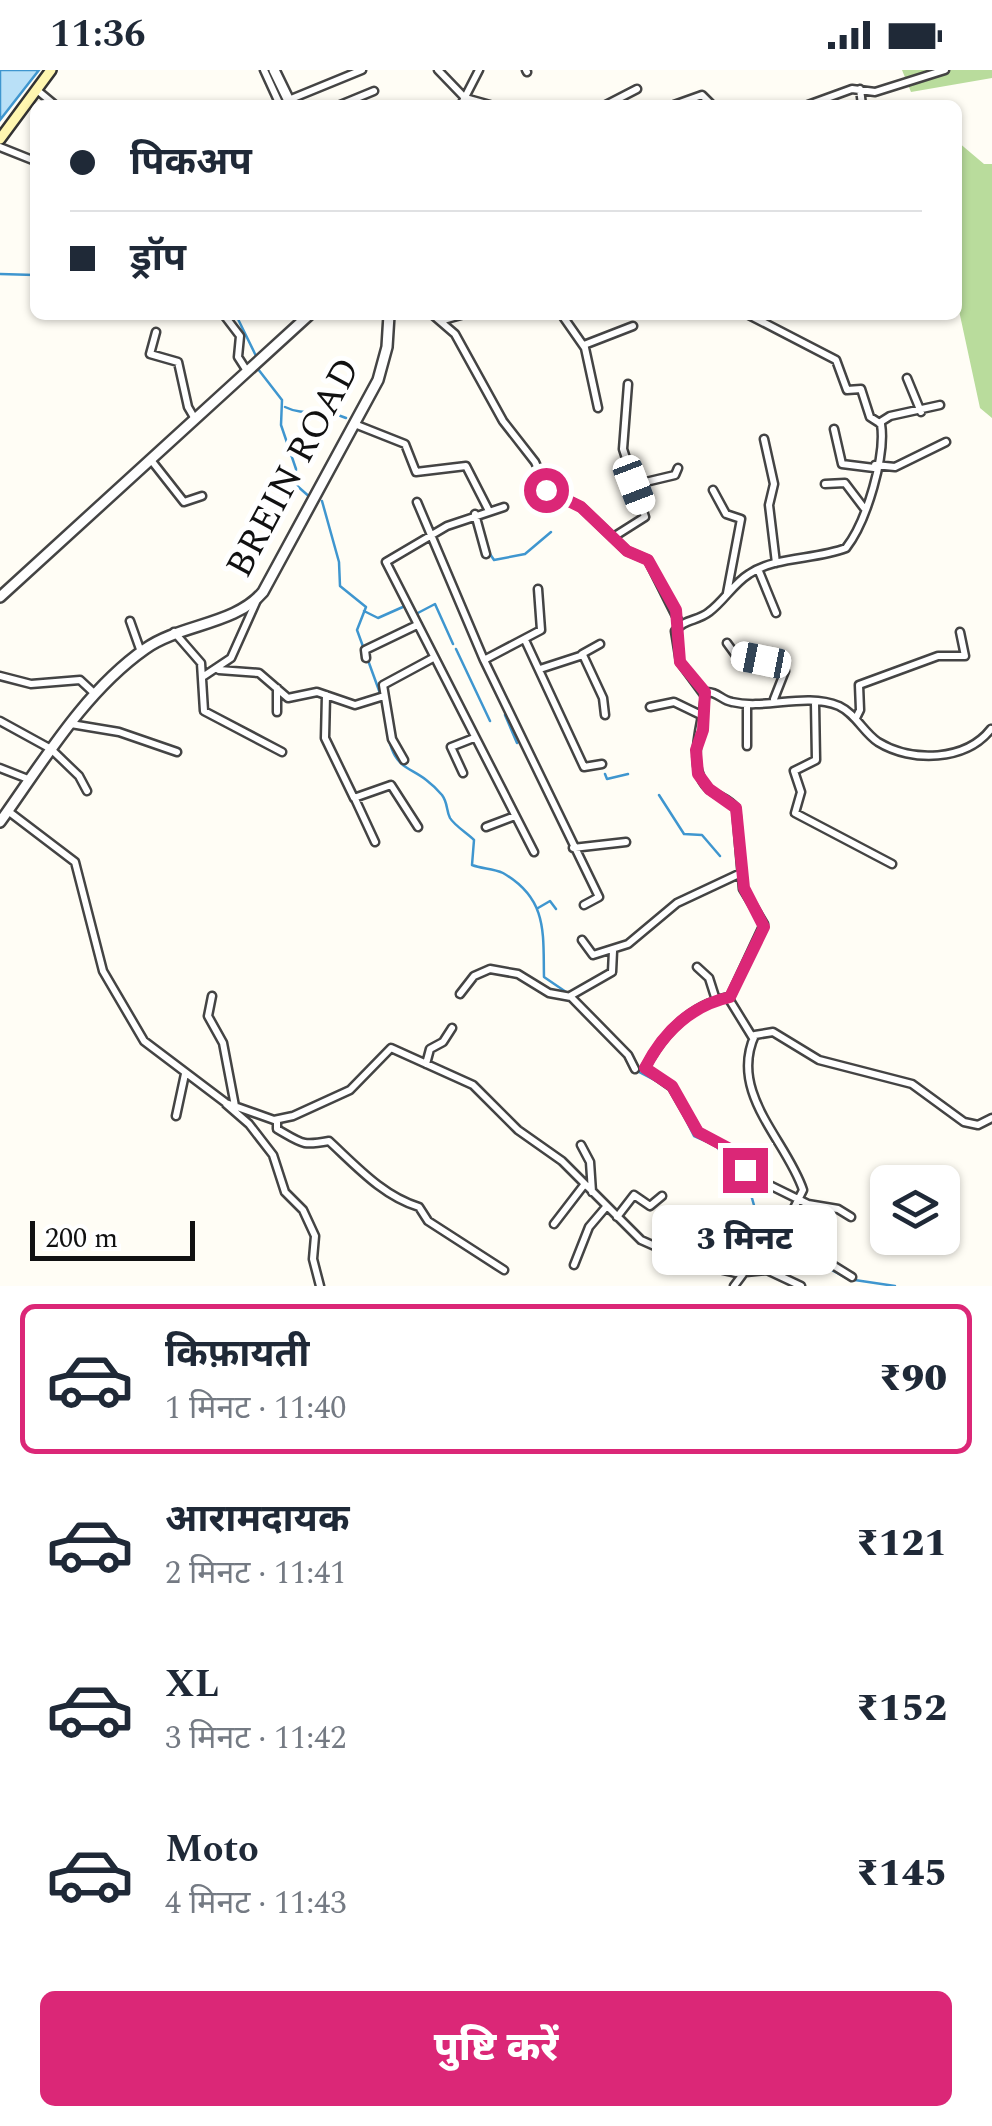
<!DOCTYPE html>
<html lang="hi">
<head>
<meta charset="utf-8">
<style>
	body { margin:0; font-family:Spectral,"Noto Sans Devanagari",serif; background:#f2f2f3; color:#1f2937; height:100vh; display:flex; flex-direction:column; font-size:38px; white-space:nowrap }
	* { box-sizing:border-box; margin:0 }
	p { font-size:32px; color:#747a83 }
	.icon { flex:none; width:55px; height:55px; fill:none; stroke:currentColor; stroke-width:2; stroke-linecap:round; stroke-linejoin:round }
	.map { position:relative; height:1216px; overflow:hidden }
	.side { display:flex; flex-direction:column; background:#fff; flex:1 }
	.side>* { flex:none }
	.guide { position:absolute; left:30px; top:30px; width:932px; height:220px; border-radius:15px; box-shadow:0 2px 8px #0004; display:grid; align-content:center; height:220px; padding:0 40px; background:#fff }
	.controls { position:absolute; left:870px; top:1095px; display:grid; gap:20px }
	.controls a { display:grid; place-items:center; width:90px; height:90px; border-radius:15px; background:#fff; box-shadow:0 2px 8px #0004; font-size:50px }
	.scale { position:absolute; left:30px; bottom:25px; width:165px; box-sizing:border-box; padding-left:10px; border:5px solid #111; border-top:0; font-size:28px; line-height:35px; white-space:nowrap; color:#111; -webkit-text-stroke:8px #fff; paint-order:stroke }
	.end { position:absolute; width:45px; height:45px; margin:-22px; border:12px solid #db2777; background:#fff; box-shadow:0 0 0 5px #fff }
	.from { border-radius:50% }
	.bubble { position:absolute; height:70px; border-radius:15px; background:#fff; box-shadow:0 2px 8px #0004; font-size:32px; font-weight:800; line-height:70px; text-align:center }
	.car { position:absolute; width:30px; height:60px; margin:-30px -15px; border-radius:12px; box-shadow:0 0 8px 2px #0007; background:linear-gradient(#fff 24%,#345 0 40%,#fff 0 76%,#345 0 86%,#fff 0) }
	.guide b { display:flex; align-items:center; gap:35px; height:95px; font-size:38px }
	.guide b+b { border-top:2px solid #e0e1e3 }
	.guide i { width:25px; height:25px; background:#1f2937 }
	ul { padding:18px 0 0; list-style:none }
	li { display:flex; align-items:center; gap:30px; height:150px; margin:0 20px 15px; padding:0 20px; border:5px solid transparent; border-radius:15px }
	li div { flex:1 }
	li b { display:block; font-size:38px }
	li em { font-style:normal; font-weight:800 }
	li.selected { border-color:#db2777 }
	li>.icon { width:90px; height:90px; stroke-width:1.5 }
	.action { display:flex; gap:20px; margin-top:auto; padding:20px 40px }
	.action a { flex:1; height:115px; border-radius:15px; background:#db2777; color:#fff; font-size:40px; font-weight:800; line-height:115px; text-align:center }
	.status { display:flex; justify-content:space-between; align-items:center; height:70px; padding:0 50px; background:#fff; direction:ltr }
	.status svg { height:28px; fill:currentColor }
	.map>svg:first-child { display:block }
	.forest { fill:#b9dc9c }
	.water { fill:#b9e0f7; stroke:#3f96cf; stroke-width:2.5 }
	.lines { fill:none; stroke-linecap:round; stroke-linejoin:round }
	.stream { stroke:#3f96cf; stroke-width:2.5 }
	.minor-casing { stroke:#444; stroke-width:11 }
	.tertiary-casing { stroke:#444; stroke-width:14 }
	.secondary-casing { stroke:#333; stroke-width:14 }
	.minor { stroke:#fff; stroke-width:6 }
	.tertiary { stroke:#fff; stroke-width:9 }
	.secondary { stroke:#fff6b0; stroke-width:9 }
	.route { stroke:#db2777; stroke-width:12 }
	.labels { text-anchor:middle; stroke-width:10; stroke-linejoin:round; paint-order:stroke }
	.street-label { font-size:38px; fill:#111; stroke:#fff }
</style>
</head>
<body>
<div class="status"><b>11:36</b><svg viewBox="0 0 49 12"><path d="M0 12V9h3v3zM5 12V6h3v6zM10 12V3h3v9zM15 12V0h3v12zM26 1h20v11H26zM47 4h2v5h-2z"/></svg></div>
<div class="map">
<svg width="992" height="1216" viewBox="0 0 992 1216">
	<rect width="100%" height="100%" fill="#fffdf5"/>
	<path class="forest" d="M902 0H992V8L911 22Z
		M958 72 984 94H992V348L980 338 958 236Z"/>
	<path class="water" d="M0 0H39L0 50Z"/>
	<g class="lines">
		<path class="stream" d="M0 204 35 205
			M236 245 257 288
			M258 299 282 330 281 355 296 399 295 414 312 429
			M285 337C305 347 325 338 346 348
			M322 431 339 492 340 516 366 537 357 560 381 626
			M488 481 494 490 525 484 551 462
			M364 541 378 548 405 536
			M414 545 435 534 453 574
			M456 579 490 651
			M385 643C391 712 410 687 442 725 448 733 446 740 450 748 454 755 468 764 474 770L472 795C482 799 493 798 503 803 548 829 543 863 544 907L569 924
			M505 645 517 673
			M605 704 607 709 628 704
			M659 725 684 764 702 765 720 786
			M538 838 550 831 556 839
			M576 927 629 982
			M634 989 639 1002 664 1015
			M677 1032 694 1066 717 1076 733 1106 748 1114 757 1146 786 1163 805 1185 848 1209 895 1216"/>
		<g class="minor-casing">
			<path id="minor" d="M264 0 280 35
				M438 0 465 28 490 35
				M526 0 527 2
				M860 19 862 35
				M37 20 55 35
				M291 29 362 0
				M340 35 374 21
				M461 35 479 0
				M606 35 637 19
				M674 35 702 25 712 35
				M808 35 852 19 875 22 945 0
				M0 77 35 91
				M224 245 240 266 238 287 247 301
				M433 245 455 264 503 351 535 392 547 419 581 437 627 481 648 490 680 554
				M562 245 585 278 598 338
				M749 245 836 290 847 320 861 319 870 347 881 354C886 385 867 451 846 478 815 490 776 486 749 504 733 514 724 531 709 542 698 551 684 549 675 561L680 592 705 626C703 654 684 698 710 720 719 727 728 728 736 738L743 819 764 854 729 929 753 968
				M443 250 461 245
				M156 262 150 284 178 292 188 337 195 349
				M584 275 633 256
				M907 308 921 342
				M879 353 890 346 940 335
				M357 355 405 374 416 402 466 396 488 439
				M834 359 842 394 874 398
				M764 369 774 414 769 435 776 493
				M151 390 184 432 202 426
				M875 395 895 397 946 372
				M825 414 845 413 864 438
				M633 415 675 405 678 398
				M713 420 726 444 741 449 727 523
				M417 432 484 590 599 827 584 835
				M504 437 447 456 386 492 534 782
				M475 444 486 484
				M615 466 645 447 623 379 628 314
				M758 499 776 543
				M130 551 141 582
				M174 562 201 593 204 641 282 682
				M525 570 584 697 602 694
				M727 573 735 584 785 601 774 629
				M582 584 600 574
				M366 588 365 580 417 555
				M484 590 541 560 538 519
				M540 599 583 585 603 628 605 645
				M219 600 259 603 288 628 317 622 355 635 384 626
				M0 606 31 614 80 610 95 624
				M204 606 231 588 257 530
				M705 622C717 621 721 630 732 632 766 640 805 622 839 636 856 644 863 662 878 672 912 693 966 691 991 659
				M326 625 325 668 354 728 391 715 418 757
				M815 633 816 690 794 701 801 722 795 743 892 794
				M650 637 674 632 703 646
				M277 642V618
				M856 648 860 640 859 615 938 586H965L960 562
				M0 651 51 679 79 706 87 721
				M71 654 119 662 177 682
				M747 676V634
				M404 690 392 669 383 615 433 588
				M0 698 28 709
				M463 703 451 677 474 668
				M356 731 375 772
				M8 741 75 792 103 901 144 971 226 1033 274 1050 293 1046 350 1020 391 978 473 1015 518 1060 562 1091 641 1170 693 1193 736 1203 767 1200 801 1216
				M486 757 515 746
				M573 778 626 772
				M582 870 593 885 628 874 677 833 741 803
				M697 897 709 908 716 930
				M460 924 474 906 490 899 518 904 549 923 571 927 628 985 635 999
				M212 926 208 946 223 973 235 1036
				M570 926 612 902 613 881
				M728 927C689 936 663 964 645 998L672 1017 698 1062 729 1079 751 1106 808 1134 838 1139 851 1147
				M426 994 430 979 443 972 452 958
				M226 1034 249 1054 273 1085 285 1122 303 1140 315 1166 313 1189 320 1216
				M176 1046 185 1004
				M277 1050V1059C303 1074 302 1076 329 1071 357 1097 383 1126 419 1137L428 1151 504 1200
				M581 1075 590 1092 592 1122
				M617 1147 634 1125 650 1136 662 1126
				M789 1150 802 1176 852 1207
				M554 1154 584 1115
				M574 1195 589 1157 606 1137
				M763 1200 803 1120C787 1071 728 1023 755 965L773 962 819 990 912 1014 964 1052 978 1055 992 1048
				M734 1216 743 1204"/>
		</g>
		<g class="tertiary-casing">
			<path id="tertiary" d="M274 0 291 35
				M0 527 309 245
				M0 752C43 692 84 622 145 579 180 554 235 555 263 522L378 310 387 277 389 245"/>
		</g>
		<g class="secondary-casing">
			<path id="secondary" d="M0 69 51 0"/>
		</g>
		<use href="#minor" class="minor"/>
		<use href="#tertiary" class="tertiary"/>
		<use href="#secondary" class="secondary"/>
	</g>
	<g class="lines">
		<path class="route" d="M546 420 581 437 627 481 648 490 676 540 680 592 705 622 703 660 696 680 698 704 709 719 736 738 744 818 764 857 730 927C690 936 663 963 645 998L672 1016 698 1062 730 1079 745 1100"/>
	</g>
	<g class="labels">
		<g class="street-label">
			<text transform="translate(292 397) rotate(-62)" y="13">BREIN ROAD</text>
		</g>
	</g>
</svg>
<div class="controls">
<a><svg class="icon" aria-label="layers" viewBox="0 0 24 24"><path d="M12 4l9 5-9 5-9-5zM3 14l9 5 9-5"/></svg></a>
</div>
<div class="scale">200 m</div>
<i class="end from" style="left:546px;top:420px"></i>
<i class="end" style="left:745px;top:1100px"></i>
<div class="bubble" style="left:652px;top:1135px;width:185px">3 मिनट</div>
<i class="car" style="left:634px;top:415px;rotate:159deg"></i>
<i class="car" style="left:761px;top:590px;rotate:281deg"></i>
<div class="guide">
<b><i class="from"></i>पिकअप</b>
<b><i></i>ड्रॉप</b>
</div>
</div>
<section class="side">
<ul>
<li class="selected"><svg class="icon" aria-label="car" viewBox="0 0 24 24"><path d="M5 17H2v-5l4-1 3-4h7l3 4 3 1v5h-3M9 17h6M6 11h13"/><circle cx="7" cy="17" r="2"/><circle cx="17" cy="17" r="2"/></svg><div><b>किफ़ायती</b><p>1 मिनट · 11:40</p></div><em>₹90</em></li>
<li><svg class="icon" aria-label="car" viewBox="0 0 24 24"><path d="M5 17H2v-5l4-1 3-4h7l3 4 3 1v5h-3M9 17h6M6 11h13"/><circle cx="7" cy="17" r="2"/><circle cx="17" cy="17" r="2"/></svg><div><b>आरामदायक</b><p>2 मिनट · 11:41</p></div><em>₹121</em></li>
<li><svg class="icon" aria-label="car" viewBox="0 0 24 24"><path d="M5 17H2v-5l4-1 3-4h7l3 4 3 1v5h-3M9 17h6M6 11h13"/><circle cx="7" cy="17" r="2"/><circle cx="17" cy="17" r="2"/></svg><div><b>XL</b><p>3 मिनट · 11:42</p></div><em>₹152</em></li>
<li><svg class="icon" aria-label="car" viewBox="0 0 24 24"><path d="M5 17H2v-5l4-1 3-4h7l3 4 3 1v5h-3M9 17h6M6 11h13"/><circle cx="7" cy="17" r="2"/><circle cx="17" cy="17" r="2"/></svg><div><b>Moto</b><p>4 मिनट · 11:43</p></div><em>₹145</em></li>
</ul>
<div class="action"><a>पुष्टि करें</a></div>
</section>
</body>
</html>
